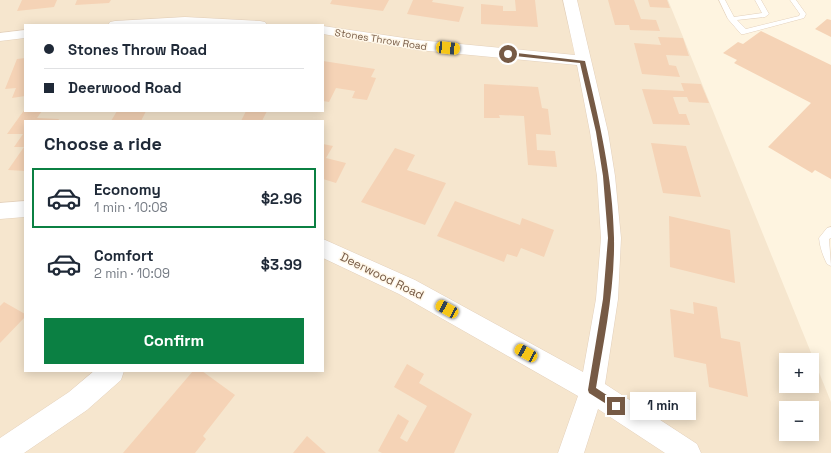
<!DOCTYPE html>
<html lang="en">
<head>
<meta charset="utf-8">
<style>
	body { margin:0; font-family:"Space Grotesk",sans-serif; background:#f6f6f7; color:#1f2937; height:100vh; display:flex; flex-direction:column; font-size:15px; white-space:nowrap }
	* { box-sizing:border-box; margin:0 }
	p { font-size:13px; color:#747a83 }
	.icon { flex:none; width:22px; height:22px; fill:none; stroke:currentColor; stroke-width:2; stroke-linecap:round; stroke-linejoin:round }
	.map { position:relative; flex:1; overflow:hidden }
	.sheet { position:absolute; left:24px; top:120px; width:300px; height:252px; display:flex; flex-direction:column; background:#fff; border-radius:0px; box-shadow:0 2px 10px #0003 }
	.sheet>* { flex:none }
	.guide { position:absolute; left:24px; top:24px; width:300px; height:88px; border-radius:0px; box-shadow:0 2px 10px #0003; display:grid; align-content:center; height:88px; padding:0 20px; background:#fff }
	.tools { position:absolute; left:779px; top:353px; display:grid; gap:8px }
	.tools a { display:grid; place-items:center; width:40px; height:40px; border-radius:0px; background:#fff; box-shadow:0 2px 10px #0003; font-size:20px }
	.end { position:absolute; width:18px; height:18px; margin:-9px; border:5px solid #765a45; background:#fff; box-shadow:0 0 0 2px #fff }
	.from { border-radius:50% }
	.bubble { position:absolute; height:28px; border-radius:0px; background:#fff; box-shadow:0 2px 10px #0003; font-size:13px; font-weight:800; line-height:28px; text-align:center }
	.car { position:absolute; width:12px; height:24px; margin:-12px -6px; border-radius:5px; box-shadow:0 0 3px 1px #0007; background:linear-gradient(#f5c518 24%,#345 0 40%,#f5c518 0 76%,#345 0 86%,#f5c518 0) }
	.guide b { display:flex; align-items:center; gap:14px; height:38px; font-size:15px }
	.guide b+b { border-top:1px solid #e0e1e3 }
	.guide i { width:10px; height:10px; background:#1f2937 }
	ul { padding:0; list-style:none }
	li { display:flex; align-items:center; gap:12px; height:60px; margin:0 8px 6px; padding:0 12px; border:2px solid transparent; border-radius:0px }
	li div { flex:1 }
	li b { display:block; font-size:15px }
	li em { font-style:normal; font-weight:800 }
	li.active { border-color:#0b8043 }
	li>.icon { width:36px; height:36px; stroke-width:1.5 }
	h2 { padding:0 20px; font-size:18px; line-height:48px }
	.button { display:flex; gap:8px; margin-top:auto; padding:8px 20px }
	.button a { flex:1; height:46px; border-radius:0px; background:#0b8043; color:#fff; font-size:16px; font-weight:800; line-height:46px; text-align:center }
	.map>svg:first-child { display:block }
	.residential { fill:#f6e6ce; fill-rule:evenodd }
	.building { fill:#f5d3b6 }
	.lines { fill:none; stroke-linecap:round; stroke-linejoin:round }
	.lane-casing { stroke:#e3d0bb; stroke-width:1 }
	.street-casing { stroke:#e3d0bb; stroke-width:1 }
	.lane { fill:#fff; fill-rule:evenodd }
	.street { fill:#fff; fill-rule:evenodd }
	.route { fill:#765a45 }
	.labels { text-anchor:middle; stroke-width:3; stroke-linejoin:round; paint-order:stroke }
	.far-street-label { font-size:10px; fill:#765a45; stroke:#fff7e8 }
	.street-label { font-size:12px; fill:#765a45; stroke:#fff7e8 }
</style>
</head>
<body>
<div class="map">
<svg width="831" height="453" viewBox="0 0 831 453">
	<rect width="100%" height="100%" fill="#fef4e0"/>
	<path class="residential" d="M0 0H668L831 402V453H0ZM25 25H323V111H25ZM25 121H323V371H25ZM786 360H812V386H786ZM786 408H812V434H786Z"/>
	<path class="building" d="M22 0H57L54 7 17 11Z
		M77 0H111L109 3 75 5Z
		M332 0H389L383 11 330 4Z
		M413 0H433L432 2 464 7 459 22 407 14Z
		M515 0H535L538 27 481 24V4L503 6V11H516Z
		M608 0H634L641 19 656 20 660 31 630 30 629 25H615Z
		M648 0H667L670 8 650 7Z
		M827 19 831 20V37L815 29Z
		M761 31 831 65V179L815 170 812 173 768 147 811 103 734 63 737 60 723 53 738 42 743 44Z
		M658 37 683 38 689 56 666 55 669 65 676 66 680 77 642 74 634 43 661 45Z
		M25 58V96L12 98 16 88 5 89 17 59Z
		M323 61 375 69 371 77 376 78 367 100 352 98 355 91 336 88 329 102 323 101Z
		M681 83 701 84 709 103 689 102 687 97H673L679 114H686L690 125 653 124 642 89 684 91Z
		M484 84 538 87 542 108 548 109 551 135 536 134 537 150 555 151 557 167 528 165 524 116 499 115 500 118H484Z
		M25 109V111H42L37 118 59 119 58 121H25V171L8 170 24 147H14L23 134H7Z
		M117 111H146L141 121H111Z
		M246 111H267L262 121H241Z
		M651 143 686 146 701 197 663 193Z
		M323 144 333 146 326 158 346 163 336 183 323 179Z
		M395 148 415 155 407 170 446 183 425 225 361 202Z
		M455 201 520 225 522 218 554 230 544 257 521 248 517 257 507 254 504 262 437 236Z
		M669 216 730 230 735 283 670 267Z
		M4 302 25 314V317L0 343V306Z
		M693 302 717 307 721 338 740 342 748 397 709 387 706 364 674 357 670 309 694 314Z
		M407 364 424 374 419 383 472 414 454 453H382L378 451 398 414 409 421 400 438 407 442 427 406 394 387Z
		M193 371H202L235 395 203 436 206 439 195 453H123Z
		M307 436 326 453H293Z"/>
	<g class="lines">
		<g class="lane-casing">
			<path id="lane" d="M719 0H725L734 17 762 13 755 0H761L769 14 765 17 737 20 746 29 799 16 800 14 790 0H796L806 14 804 18 744 34H741L728 19Z
				M831 227V238L829 239 831 266 827 264C823 256 820 248 819 238L827 228Z"/>
		</g>
		<g class="street-casing">
			<path id="street" d="M563 0H577L608 132 615 176 621 238 618 299 605 384 697 444 701 453H665L598 409 584 453H558L578 396 399 294 323 258V239L415 280 583 372 596 299 601 238 597 176 590 132 577 65 418 50 323 34V26L418 40 575 55Z
				M185 17 260 21 265 22 267 25H108L110 22 115 21Z
				M25 30V38L0 41V33Z
				M25 201V217L0 219V203Z
				M94 371H124L121 380 87 410 24 453H0V438L69 392Z"/>
		</g>
		<use href="#lane" class="lane"/>
		<use href="#street" class="street"/>
	</g>
	<path class="route" d="M508 52 585 61C599 119 613 178 614 238 615 288 604 339 596 388L619 403V408L616 410 589 393 588 390 603 299 608 238 603 176 596 132 580 63 506 55Z"/>
	<g class="labels">
		<g class="far-street-label">
			<text transform="translate(381 39) rotate(9)" y="4">Stones Throw Road</text>
		</g>
		<g class="street-label">
			<text transform="translate(382 276) rotate(26)" y="4">Deerwood Road</text>
		</g>
	</g>
</svg>
<div class="tools">
<a>+</a>
<a>−</a>
</div>
<i class="end from" style="left:508px;top:54px"></i>
<i class="end" style="left:616px;top:406px"></i>
<div class="bubble" style="left:630px;top:392px;width:66px">1 min</div>
<i class="car" style="left:448px;top:48px;rotate:96deg"></i>
<i class="car" style="left:447px;top:309px;rotate:299deg"></i>
<i class="car" style="left:526px;top:353px;rotate:299deg"></i>
<div class="guide">
<b><i class="from"></i>Stones Throw Road</b>
<b><i></i>Deerwood Road</b>
</div>
<section class="sheet">
<h2>Choose a ride</h2>
<ul>
<li class="active"><svg class="icon" aria-label="car" viewBox="0 0 24 24"><path d="M5 17H2v-5l4-1 3-4h7l3 4 3 1v5h-3M9 17h6M6 11h13"/><circle cx="7" cy="17" r="2"/><circle cx="17" cy="17" r="2"/></svg><div><b>Economy</b><p>1 min · 10:08</p></div><em>$2.96</em></li>
<li><svg class="icon" aria-label="car" viewBox="0 0 24 24"><path d="M5 17H2v-5l4-1 3-4h7l3 4 3 1v5h-3M9 17h6M6 11h13"/><circle cx="7" cy="17" r="2"/><circle cx="17" cy="17" r="2"/></svg><div><b>Comfort</b><p>2 min · 10:09</p></div><em>$3.99</em></li>
</ul>
<div class="button"><a>Confirm</a></div>
</section>
</div>
</body>
</html>
